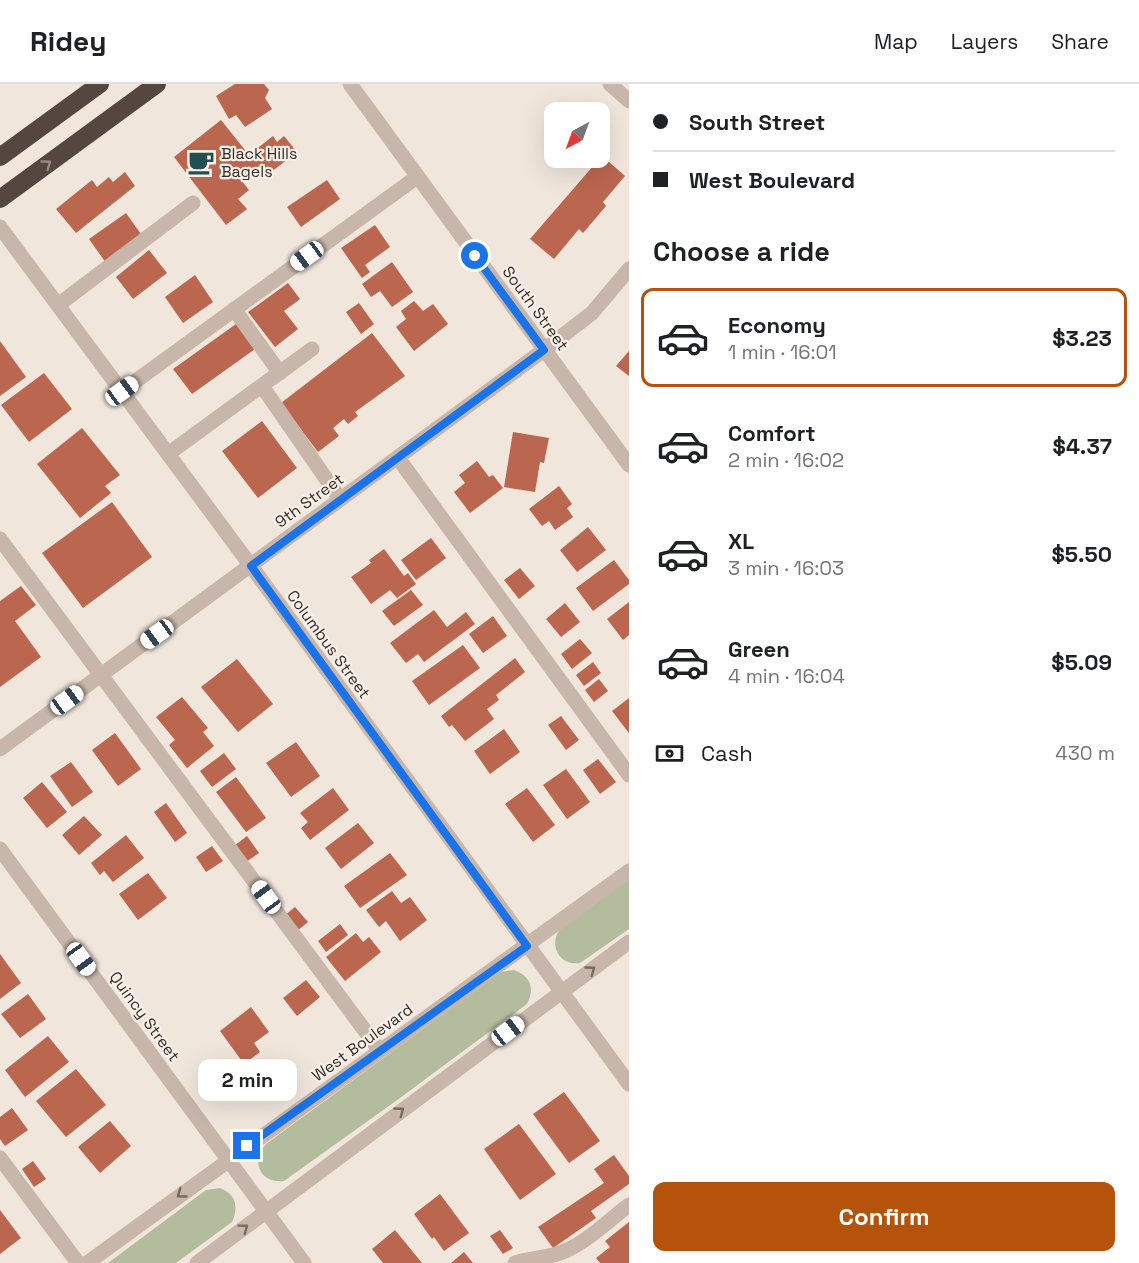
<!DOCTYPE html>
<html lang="en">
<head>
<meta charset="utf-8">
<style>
	body { margin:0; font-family:"Space Grotesk",sans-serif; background:#f6f6f6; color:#202124; height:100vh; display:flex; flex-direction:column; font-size:22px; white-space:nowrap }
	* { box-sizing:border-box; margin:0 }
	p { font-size:20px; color:#757577 }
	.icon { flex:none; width:33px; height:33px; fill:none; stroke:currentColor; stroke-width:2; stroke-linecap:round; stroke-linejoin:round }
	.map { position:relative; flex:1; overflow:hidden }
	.drawer { display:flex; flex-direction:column; background:#fff; width:510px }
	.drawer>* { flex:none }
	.top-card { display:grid; align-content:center; height:132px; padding:0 24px; background:#fff }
	.needle { width:39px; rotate:221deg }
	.buttons { position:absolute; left:544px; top:18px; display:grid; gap:12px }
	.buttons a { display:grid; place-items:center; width:66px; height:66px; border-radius:12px; background:#fff; box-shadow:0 6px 24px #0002; font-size:30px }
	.end { position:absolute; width:27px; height:27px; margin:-14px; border:8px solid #1a73e8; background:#fff; box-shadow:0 0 0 3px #fff }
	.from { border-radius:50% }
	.bubble { position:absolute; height:42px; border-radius:12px; background:#fff; box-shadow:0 6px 24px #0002; font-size:20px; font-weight:700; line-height:42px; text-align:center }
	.car { position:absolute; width:18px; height:36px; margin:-18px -9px; border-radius:8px; box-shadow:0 0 4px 2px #0007; background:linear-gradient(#fff 24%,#345 0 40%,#fff 0 76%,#345 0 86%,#fff 0) }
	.top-card b { display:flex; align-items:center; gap:21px; height:57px; font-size:22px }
	.top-card b+b { border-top:2px solid #e0e0e0 }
	.top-card i { width:15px; height:15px; background:#202124 }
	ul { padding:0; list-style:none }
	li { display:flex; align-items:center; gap:18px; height:99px; margin:0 12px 9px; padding:0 12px; border:3px solid transparent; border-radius:12px }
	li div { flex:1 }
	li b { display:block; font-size:22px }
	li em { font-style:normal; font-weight:700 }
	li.on { border-color:#b45309 }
	li>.icon { width:54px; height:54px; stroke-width:1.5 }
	h2 { padding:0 24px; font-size:27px; line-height:72px }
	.pay { display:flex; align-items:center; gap:15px; height:66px; padding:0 24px; font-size:22px }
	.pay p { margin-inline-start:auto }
	.primary-button { display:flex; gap:12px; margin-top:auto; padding:12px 24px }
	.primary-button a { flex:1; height:69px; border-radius:12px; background:#b45309; color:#fff; font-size:24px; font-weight:700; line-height:69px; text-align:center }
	header { display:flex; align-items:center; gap:36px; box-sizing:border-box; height:84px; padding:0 30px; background:#fff; border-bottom:2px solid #e0e0e0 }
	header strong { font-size:28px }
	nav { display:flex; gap:33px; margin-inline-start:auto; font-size:21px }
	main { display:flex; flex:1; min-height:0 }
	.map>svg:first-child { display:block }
	.green { fill:#b3bd9e }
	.building { fill:#bb664f }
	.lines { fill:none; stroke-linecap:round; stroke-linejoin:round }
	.minor { stroke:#c7b6a9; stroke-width:15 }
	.highway { stroke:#554640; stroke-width:18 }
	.oneway { stroke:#968a83 }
	.oneway2 { stroke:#766a62 }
	.route { stroke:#1a73e8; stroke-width:8 }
	.labels { text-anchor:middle; stroke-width:4.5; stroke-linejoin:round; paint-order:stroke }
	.poi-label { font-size:16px; fill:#342c28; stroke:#f8f0e8; text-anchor:start }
	.street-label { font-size:16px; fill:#342c28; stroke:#f8f0e8 }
</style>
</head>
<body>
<header>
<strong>Ridey</strong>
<nav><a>Map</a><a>Layers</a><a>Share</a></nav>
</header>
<main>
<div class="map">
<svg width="629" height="1179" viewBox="0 0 629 1179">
	<rect width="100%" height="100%" fill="#f0e6dc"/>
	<path class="green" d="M629 794V845L580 879C560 882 548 862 560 845Z
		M514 886C531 892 535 905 527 920L400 1014 284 1097C260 1100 250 1077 266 1060L501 888Z
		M220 1104C236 1110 239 1123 232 1138L176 1179H108L206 1106Z"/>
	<path class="building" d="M235 0H264L269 6 265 14 272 25 245 43 236 31 229 35 216 12Z
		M221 36 249 71 273 52 277 58 284 52 297 68 266 92 259 82 241 96 249 106 238 115 247 125 226 141 174 73Z
		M600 70 625 92 603 118 606 122 583 149 579 145 554 175 530 155 600 74Z
		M125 88 135 102 76 149 56 125 92 96 97 103 109 93 113 98Z
		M327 96 340 115 301 143 287 123Z
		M126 129 143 153 106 179 89 155Z
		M375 141 390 163 365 181 370 188 362 194 341 164Z
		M149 166 167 189 133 215 116 193Z
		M392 178 413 208 392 223 380 207 371 213 362 200Z
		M195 191 213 218 183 239 165 213Z
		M288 199 300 215 284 227 298 245 275 263 248 228Z
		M414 217 423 227 433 220 448 240 414 267 396 243 406 235 401 227Z
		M359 219 374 240 361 250 346 228Z
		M236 240 255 265 192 310 173 285Z
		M372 249 405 292 355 328 358 332 348 340 344 335 333 344 339 352 318 368 281 319Z
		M0 257 26 293 0 312Z
		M629 267V292L616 282Z
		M44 289 72 325 29 358 1 321Z
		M262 337 297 384 258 414 222 367Z
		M82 344 120 391 105 402 111 409 80 434 37 380Z
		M513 348 549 354 544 379 540 378 535 408 504 403Z
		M477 377 489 393 493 391 503 404 470 429 454 408 465 399 459 391Z
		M559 402 572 420 567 424 573 433 555 446 549 437 542 442 529 425Z
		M112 418 152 473 83 524 42 469Z
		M588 443 606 466 577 488 560 466Z
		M431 454 446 474 416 496 401 476Z
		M384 465 404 492 408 489 416 500 397 514 390 506 371 520 351 493 371 479 369 476Z
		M614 476 629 496V500L593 527 576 504Z
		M520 484 535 502 519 515 504 496Z
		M21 502 36 521 15 537 41 573 0 603V517Z
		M411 506 423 521 394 542 382 527Z
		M629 518V551L623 556 607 535Z
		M565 519 580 538 561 553 546 535Z
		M434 526 447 543 466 528 475 540 424 578 418 570 406 579 390 559Z
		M493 532 507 552 483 569 469 550Z
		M580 555 592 569 572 585 561 570Z
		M463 561 480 584 429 621 412 597Z
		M515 574 525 588 496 611 499 616 487 625 494 635 465 657 452 641 449 643 441 632Z
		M237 575 273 620 238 648 201 603Z
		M593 578 601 589 584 602 576 591Z
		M599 595 608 607 594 618 585 606Z
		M182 613 208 644 203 648 214 662 187 684 169 661 175 656 156 633Z
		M629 614V649L612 627Z
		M561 632 579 656 566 666 548 641Z
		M504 645 520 668 490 690 474 667Z
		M115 649 141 685 118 702 92 666Z
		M296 658 320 692 291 713 266 679Z
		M224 669 236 685 212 703 200 687Z
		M598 675 616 698 600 710 583 686Z
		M71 678 93 708 72 723 50 692Z
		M566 685 590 718 567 735 543 701Z
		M236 693 266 734 246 748 216 708Z
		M42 698 67 728 47 744 23 714Z
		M333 704 349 726 310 756 301 744 308 738 300 729Z
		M527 704 555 741 533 758 505 720Z
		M166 719 187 749 175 758 154 728Z
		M84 732 102 751 79 771 62 751Z
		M358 739 374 759 341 785 325 764Z
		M126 751 144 774 113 798 104 787 100 791 91 779Z
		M247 752 259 769 246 778 234 762Z
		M212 762 223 777 206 788 196 773Z
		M390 769 407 791 360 824 344 802Z
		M148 789 167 814 138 836 119 810Z
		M392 807 401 819 410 813 427 836 400 857 386 837 379 843 366 826Z
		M295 823 308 838 297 847 284 832Z
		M340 840 348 851 326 868 318 857Z
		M356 849 363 858 369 853 381 868 345 897 326 873Z
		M0 870 21 899 0 915Z
		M306 896 320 913 297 932 283 914Z
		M28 910 46 935 20 954 1 930Z
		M251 923 269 948 254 959 260 968 244 980 220 947Z
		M48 952 69 978 25 1013 5 986Z
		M76 985 106 1021 66 1053 36 1017Z
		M564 1008 600 1057 569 1079 533 1030Z
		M12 1024 28 1046 5 1062 0 1055V1033Z
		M110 1037 131 1062 100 1089 78 1063Z
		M519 1040 556 1090 520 1116 484 1065Z
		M614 1071 629 1092V1100L591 1127 596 1134 553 1164 538 1143 604 1099 594 1085Z
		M33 1077 46 1095 34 1103 22 1085Z
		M440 1110 469 1149 444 1167 434 1153 432 1155 414 1130Z
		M0 1126 21 1154 0 1170Z
		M629 1138V1179H600L596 1174 610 1163 605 1157Z
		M395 1146 422 1179H383L372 1165Z
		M500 1146 513 1164 503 1170 490 1152Z
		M464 1168 473 1179H451Z"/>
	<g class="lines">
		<path class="minor" d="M350 0 629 381
			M610 0 629 17
			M0 143 251 482 629 1000
			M58 221 193 119
			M234 225 280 289
			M262 302 340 415
			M122 307 417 93
			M168 370 312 265
			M398 374 629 691
			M0 455 380 967
			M0 665 544 266 592 229 629 185
			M0 765 304 1179
			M0 1074 78 1179
			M87 1179 629 787
			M197 1179 629 858
			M515 1179C531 1173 549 1175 565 1167 588 1157 609 1136 629 1121"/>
		<path class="highway" d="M0 73 100 0
			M0 115 157 0"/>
	</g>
	<defs><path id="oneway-chevron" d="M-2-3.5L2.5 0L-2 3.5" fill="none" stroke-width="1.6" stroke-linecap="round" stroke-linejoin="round" transform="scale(1.5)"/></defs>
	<use class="oneway" href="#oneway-chevron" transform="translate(47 80) rotate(-36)"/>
	<g class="oneway2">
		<use href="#oneway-chevron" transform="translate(591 886) rotate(-36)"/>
		<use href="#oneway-chevron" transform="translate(400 1027) rotate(-37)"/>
		<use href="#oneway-chevron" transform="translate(181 1110) rotate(144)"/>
		<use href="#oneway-chevron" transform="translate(244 1144) rotate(-37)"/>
	</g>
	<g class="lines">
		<path class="route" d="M247 1062 527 862 251 482 544 266 475 172"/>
	</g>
	<defs>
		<g id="cafe-bare" transform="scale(2.07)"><path d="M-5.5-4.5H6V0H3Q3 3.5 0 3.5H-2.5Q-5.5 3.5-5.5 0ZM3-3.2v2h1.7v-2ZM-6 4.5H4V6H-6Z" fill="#225052" stroke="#f8f0e8" stroke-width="2.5" paint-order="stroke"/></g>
	</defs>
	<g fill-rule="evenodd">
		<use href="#cafe-bare" x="201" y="78"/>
	</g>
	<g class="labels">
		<g class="poi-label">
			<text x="221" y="75">Black Hills<tspan x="221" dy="18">Bagels</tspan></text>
		</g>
		<g class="street-label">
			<text transform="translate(536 224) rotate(54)" y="6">South Street</text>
			<text transform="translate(309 416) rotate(-36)" y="6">9th Street</text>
			<text transform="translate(329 560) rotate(54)" y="6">Columbus Street</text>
			<text transform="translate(145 932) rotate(54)" y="6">Quincy Street</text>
			<text transform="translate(362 958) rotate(-36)" y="6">West Boulevard</text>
		</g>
	</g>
</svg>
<div class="buttons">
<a><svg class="needle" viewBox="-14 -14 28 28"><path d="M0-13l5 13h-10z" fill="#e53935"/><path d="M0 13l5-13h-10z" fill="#757577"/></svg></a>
</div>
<i class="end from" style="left:475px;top:172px"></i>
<i class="end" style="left:247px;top:1062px"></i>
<div class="bubble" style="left:198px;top:975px;width:99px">2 min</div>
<i class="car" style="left:307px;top:172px;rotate:234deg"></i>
<i class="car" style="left:122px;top:307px;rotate:54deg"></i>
<i class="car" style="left:157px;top:550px;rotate:234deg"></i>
<i class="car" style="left:67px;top:616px;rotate:54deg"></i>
<i class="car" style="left:266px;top:813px;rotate:324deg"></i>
<i class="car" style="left:81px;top:875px;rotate:144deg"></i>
<i class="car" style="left:508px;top:947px;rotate:53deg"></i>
</div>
<section class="drawer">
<div class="top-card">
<b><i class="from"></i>South Street</b>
<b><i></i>West Boulevard</b>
</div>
<h2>Choose a ride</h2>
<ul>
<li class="on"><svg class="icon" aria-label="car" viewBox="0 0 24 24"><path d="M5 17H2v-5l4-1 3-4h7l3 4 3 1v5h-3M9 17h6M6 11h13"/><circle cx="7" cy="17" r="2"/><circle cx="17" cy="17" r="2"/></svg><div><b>Economy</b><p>1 min · 16:01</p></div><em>$3.23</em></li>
<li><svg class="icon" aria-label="car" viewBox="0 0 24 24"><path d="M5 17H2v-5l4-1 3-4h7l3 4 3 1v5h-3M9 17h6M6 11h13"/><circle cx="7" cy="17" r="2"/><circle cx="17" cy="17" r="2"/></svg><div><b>Comfort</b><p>2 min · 16:02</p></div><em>$4.37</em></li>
<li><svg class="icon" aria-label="car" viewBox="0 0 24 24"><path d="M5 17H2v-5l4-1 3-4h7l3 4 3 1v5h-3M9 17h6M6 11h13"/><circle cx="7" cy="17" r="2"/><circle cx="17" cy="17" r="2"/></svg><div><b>XL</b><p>3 min · 16:03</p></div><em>$5.50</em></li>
<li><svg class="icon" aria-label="car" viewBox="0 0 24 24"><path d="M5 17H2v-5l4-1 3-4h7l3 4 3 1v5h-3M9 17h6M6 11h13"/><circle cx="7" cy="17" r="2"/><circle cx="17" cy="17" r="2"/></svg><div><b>Green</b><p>4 min · 16:04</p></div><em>$5.09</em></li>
</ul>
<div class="pay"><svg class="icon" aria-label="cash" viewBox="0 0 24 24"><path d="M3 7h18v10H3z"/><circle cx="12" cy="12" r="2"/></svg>Cash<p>430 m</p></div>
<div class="primary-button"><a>Confirm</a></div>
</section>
</main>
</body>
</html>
